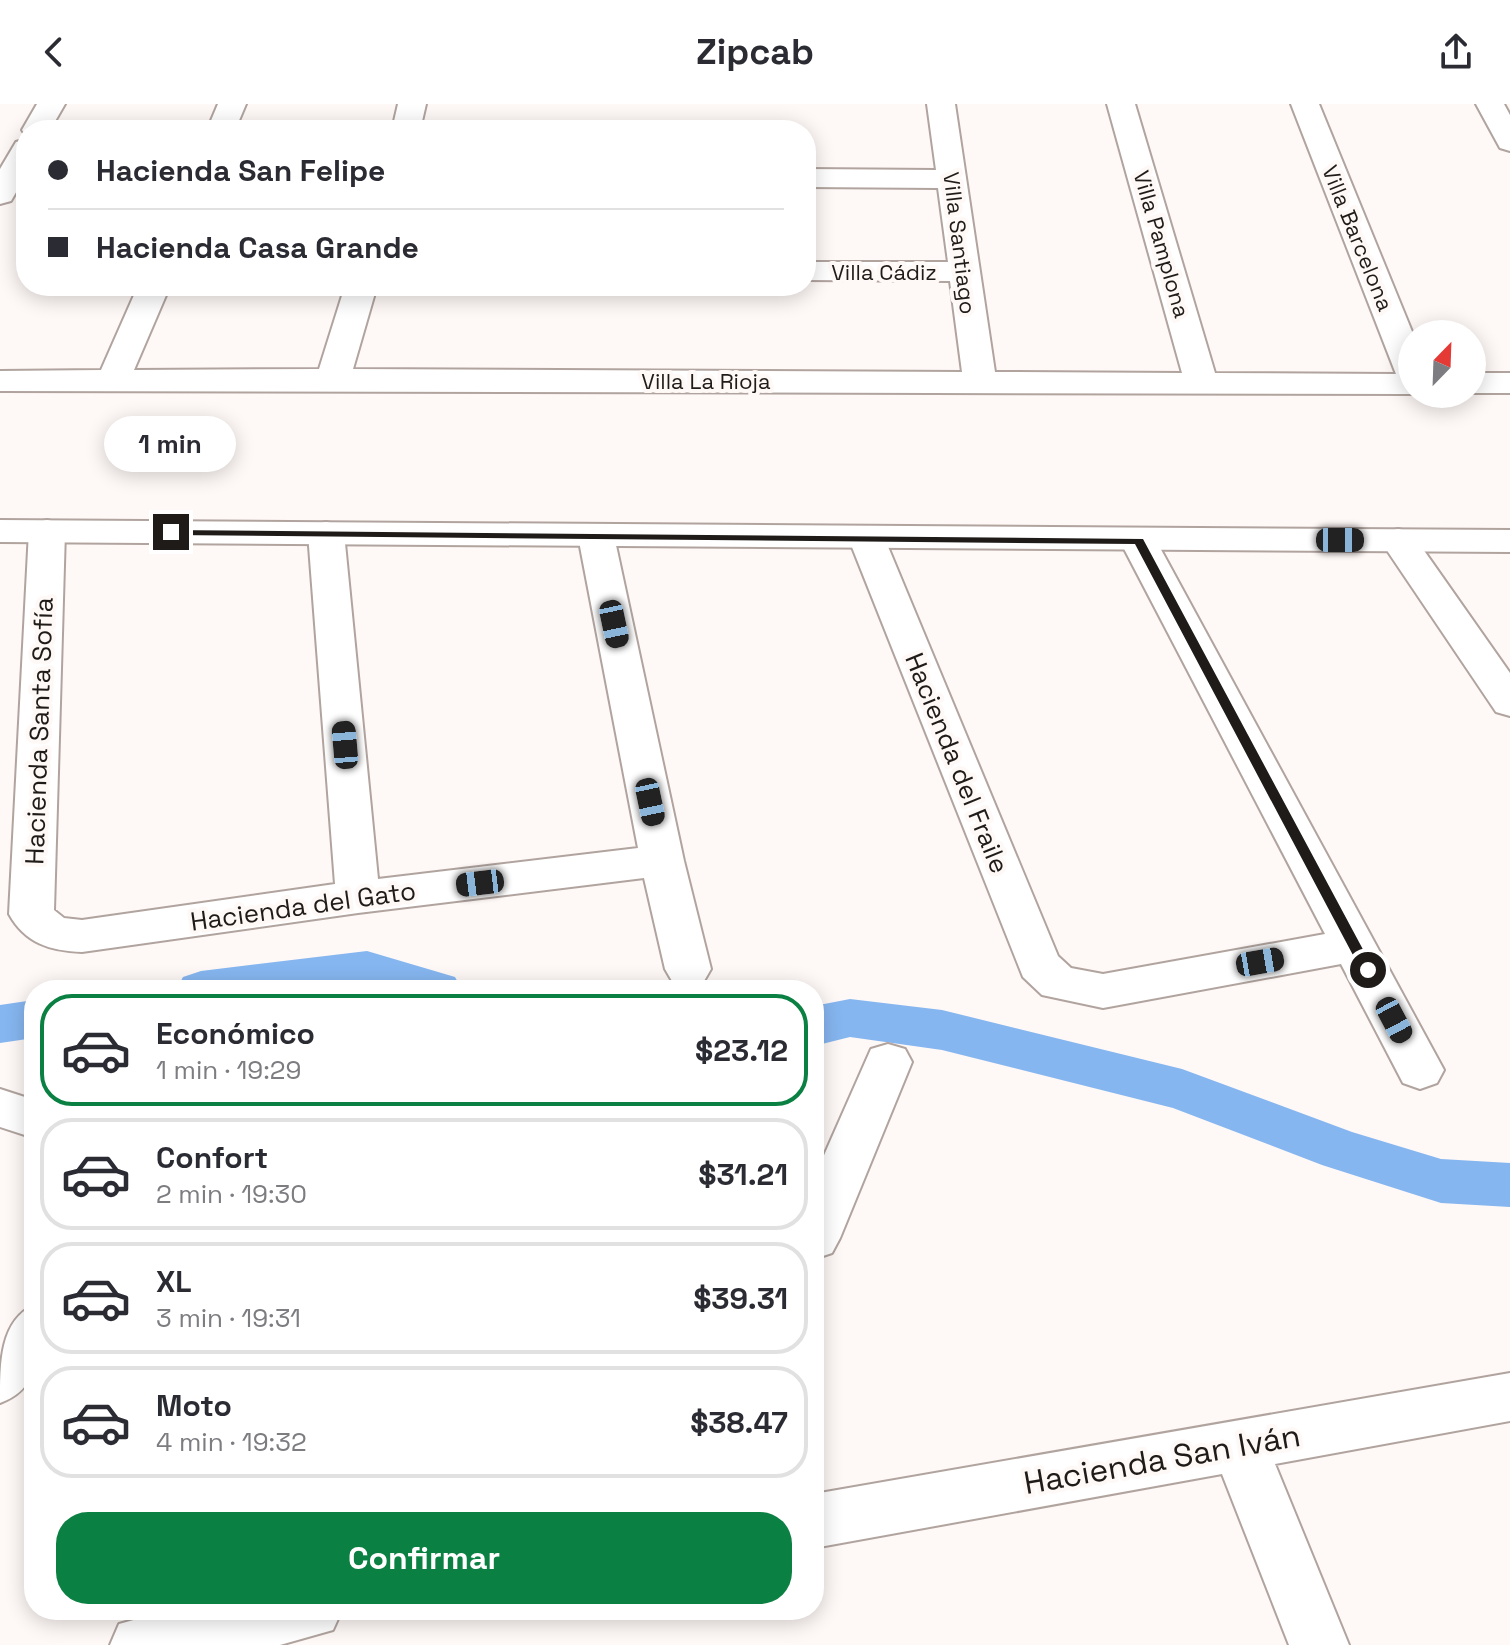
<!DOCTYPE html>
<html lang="es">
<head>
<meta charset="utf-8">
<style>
	body { margin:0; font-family:"Space Grotesk",sans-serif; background:#f7f7f7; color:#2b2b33; height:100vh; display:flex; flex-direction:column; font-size:30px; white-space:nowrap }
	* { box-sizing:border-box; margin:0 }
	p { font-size:26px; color:#7c7c81 }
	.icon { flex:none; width:44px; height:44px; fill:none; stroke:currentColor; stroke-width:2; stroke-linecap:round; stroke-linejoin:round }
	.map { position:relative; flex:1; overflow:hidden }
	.details { position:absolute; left:24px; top:876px; width:800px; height:640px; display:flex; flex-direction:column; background:#fff; border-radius:32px; box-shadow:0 4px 20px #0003 }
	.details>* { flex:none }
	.hud { position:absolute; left:16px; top:16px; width:800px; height:176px; border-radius:32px; box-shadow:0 4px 20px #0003; display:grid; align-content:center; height:176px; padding:0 32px; background:#fff }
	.needle { width:52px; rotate:23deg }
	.fabs { position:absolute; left:1398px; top:216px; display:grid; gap:16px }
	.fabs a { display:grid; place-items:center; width:88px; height:88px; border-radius:50%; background:#fff; box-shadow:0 4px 20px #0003; font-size:40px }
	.end { position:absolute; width:36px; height:36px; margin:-18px; border:10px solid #1f1b19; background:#fff; box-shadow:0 0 0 4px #fff }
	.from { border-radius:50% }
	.bubble { position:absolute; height:56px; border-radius:28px; background:#fff; box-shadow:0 4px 20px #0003; font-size:26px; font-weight:800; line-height:56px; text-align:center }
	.car { position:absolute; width:24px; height:48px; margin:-24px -12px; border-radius:10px; box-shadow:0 0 6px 2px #0007; background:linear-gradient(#222 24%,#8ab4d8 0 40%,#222 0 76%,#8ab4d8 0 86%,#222 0) }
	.hud b { display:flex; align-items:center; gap:28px; height:76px; font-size:30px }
	.hud b+b { border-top:2px solid #e1e1e2 }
	.hud i { width:20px; height:20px; background:#2b2b33 }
	ul { padding:14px 0 0; list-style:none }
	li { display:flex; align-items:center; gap:24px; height:112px; margin:0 16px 12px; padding:0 16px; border:4px solid #e1e1e2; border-radius:32px }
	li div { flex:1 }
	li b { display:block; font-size:30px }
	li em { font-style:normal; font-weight:800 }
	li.active { border-color:#0b8043 }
	li>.icon { width:72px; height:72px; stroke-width:1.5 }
	.button { display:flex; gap:16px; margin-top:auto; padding:16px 32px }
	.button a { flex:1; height:92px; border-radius:32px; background:#0b8043; color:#fff; font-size:32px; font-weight:800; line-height:92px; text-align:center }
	header { display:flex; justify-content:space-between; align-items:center; height:104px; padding:0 32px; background:#fff; font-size:36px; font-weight:800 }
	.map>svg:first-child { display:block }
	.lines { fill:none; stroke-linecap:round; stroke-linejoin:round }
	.canal { fill:#86b6f0; fill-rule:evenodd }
	.street-casing { stroke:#b1a49f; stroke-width:4 }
	.secondary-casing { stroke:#b1a49f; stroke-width:4 }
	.street { fill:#fff; fill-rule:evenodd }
	.secondary { fill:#fff; fill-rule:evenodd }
	.route { fill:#1f1b19 }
	.labels { text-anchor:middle; stroke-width:8; stroke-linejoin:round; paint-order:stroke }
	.far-street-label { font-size:22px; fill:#1f1b19; stroke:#fef8f6 }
	.street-label { font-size:26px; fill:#1f1b19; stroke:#fef8f6 }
	.near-street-label { font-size:32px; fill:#1f1b19; stroke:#fef8f6 }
</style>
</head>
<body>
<header><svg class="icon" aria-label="back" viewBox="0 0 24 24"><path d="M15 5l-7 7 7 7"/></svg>Zipcab<svg class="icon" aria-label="share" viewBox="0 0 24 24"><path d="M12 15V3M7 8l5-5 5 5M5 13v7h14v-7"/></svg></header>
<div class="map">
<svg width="1510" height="1541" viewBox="0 0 1510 1541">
	<rect width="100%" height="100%" fill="#fef8f6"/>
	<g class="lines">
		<path class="canal" d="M367 847 455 873 462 886H176L183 873 201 867Z
			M850 895 942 906 1182 965 1352 1028 1441 1055 1510 1059V1103L1441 1099 1322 1061 1173 1004 942 946 850 933 814 942V902Z
			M34 896V934L0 939V901Z"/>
		<g class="street-casing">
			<path id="street" d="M37 0H65L50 26H26V32L22 26Z
				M218 0H246L235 26H207Z
				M398 0H426L420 26H392Z
				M927 0H955L995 268 1182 269 1107 0H1135L1215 269 1396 270 1291 0H1319L1413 230 1412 290 0 287V267L101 266 138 182H170L134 266 319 265 345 182H377L353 265 962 268 950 177 806 176V158H948L938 84 806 83V65L936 66Z
				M1476 0H1504L1510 11V47L1500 44Z
				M26 35V71L11 97 0 100V65L16 38Z
				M1472 269H1510V289H1472Z
				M47 416 60 419 65 427 54 806 64 814 82 816 335 780 308 429 313 421 326 418 339 421 344 429 378 775 638 744 578 432 583 424 596 421 609 424 614 432 684 757 711 865 704 877 688 882 672 877 665 865 644 774 358 809 82 848C50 847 25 839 9 810L29 427 34 419Z
				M866 422 879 425 884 433 1058 852 1071 864 1103 870 1325 830 1120 437 1126 429 1139 426 1152 429 1444 966 1437 979 1420 985 1403 979 1341 860 1103 904 1042 891 1023 873 848 433 853 425Z
				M1398 425 1411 428 1510 569V612L1496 608 1380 436 1385 428Z
				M888 940 905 945 912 958 840 1134 832 1149 814 1155V1074L871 945Z
				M0 985 34 996V1034L0 1023Z
				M34 1201C34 1242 46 1282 0 1299 0 1258 0 1217 34 1201Z
				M1510 1269V1317L1275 1360 1349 1541H1289L1222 1370 814 1444V1390Z
				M170 1506H342L333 1526 280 1541H110L119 1520Z"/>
		</g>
		<g class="secondary-casing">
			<path id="secondary" d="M0 416 1510 426V448L0 438Z"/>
		</g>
		<use href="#street" class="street"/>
		<use href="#secondary" class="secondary"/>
	</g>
	<path class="route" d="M167 426 1143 435 1374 866 1372 870H1363L1135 440 171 431Z"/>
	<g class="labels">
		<g class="far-street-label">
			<text transform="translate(1358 134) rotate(68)" y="8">Villa Barcelona</text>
			<text transform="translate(960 139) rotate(83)" y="8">Villa Santiago</text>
			<text transform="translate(1162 140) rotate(74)" y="8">Villa Pamplona</text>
			<text x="884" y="176">Villa Cádiz</text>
			<text x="706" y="285">Villa La Rioja</text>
		</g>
		<g class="street-label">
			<text transform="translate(39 627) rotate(-88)" y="9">Hacienda Santa Sofía</text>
			<text transform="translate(957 659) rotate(68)" y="9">Hacienda del Fraile</text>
			<text transform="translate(303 802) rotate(-8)" y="9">Hacienda del Gato</text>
		</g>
		<g class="near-street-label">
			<text transform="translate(1162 1355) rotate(-10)" y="11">Hacienda San Iván</text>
		</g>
	</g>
</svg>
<div class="fabs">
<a><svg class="needle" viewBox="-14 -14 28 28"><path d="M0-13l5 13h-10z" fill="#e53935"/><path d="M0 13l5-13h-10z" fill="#7c7c81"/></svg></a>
</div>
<i class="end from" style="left:1368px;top:866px"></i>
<i class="end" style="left:171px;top:428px"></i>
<div class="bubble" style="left:104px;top:312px;width:132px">1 min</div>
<i class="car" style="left:1340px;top:436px;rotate:90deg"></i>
<i class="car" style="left:614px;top:520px;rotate:168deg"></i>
<i class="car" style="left:345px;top:641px;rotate:355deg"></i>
<i class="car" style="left:650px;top:698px;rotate:168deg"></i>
<i class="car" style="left:480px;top:779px;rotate:263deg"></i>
<i class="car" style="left:1260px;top:858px;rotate:80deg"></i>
<i class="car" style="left:1394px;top:916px;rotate:152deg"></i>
<div class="hud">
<b><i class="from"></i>Hacienda San Felipe</b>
<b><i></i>Hacienda Casa Grande</b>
</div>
<section class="details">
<ul>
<li class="active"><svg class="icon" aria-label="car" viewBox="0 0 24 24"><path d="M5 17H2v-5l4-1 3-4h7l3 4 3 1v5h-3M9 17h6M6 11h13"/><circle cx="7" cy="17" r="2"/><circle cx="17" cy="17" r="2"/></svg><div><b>Económico</b><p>1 min · 19:29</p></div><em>$23.12</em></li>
<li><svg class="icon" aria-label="car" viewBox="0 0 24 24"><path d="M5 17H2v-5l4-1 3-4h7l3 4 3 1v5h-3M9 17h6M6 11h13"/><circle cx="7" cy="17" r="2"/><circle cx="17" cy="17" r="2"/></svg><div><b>Confort</b><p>2 min · 19:30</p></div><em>$31.21</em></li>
<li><svg class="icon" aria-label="car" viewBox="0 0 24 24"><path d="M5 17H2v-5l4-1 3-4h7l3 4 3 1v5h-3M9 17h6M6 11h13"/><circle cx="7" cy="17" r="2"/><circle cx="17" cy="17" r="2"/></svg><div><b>XL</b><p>3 min · 19:31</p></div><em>$39.31</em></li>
<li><svg class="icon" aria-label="car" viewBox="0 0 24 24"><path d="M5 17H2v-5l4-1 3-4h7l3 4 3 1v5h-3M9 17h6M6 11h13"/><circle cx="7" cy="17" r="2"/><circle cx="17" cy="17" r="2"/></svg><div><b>Moto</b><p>4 min · 19:32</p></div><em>$38.47</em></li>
</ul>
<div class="button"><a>Confirmar</a></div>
</section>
</div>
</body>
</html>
